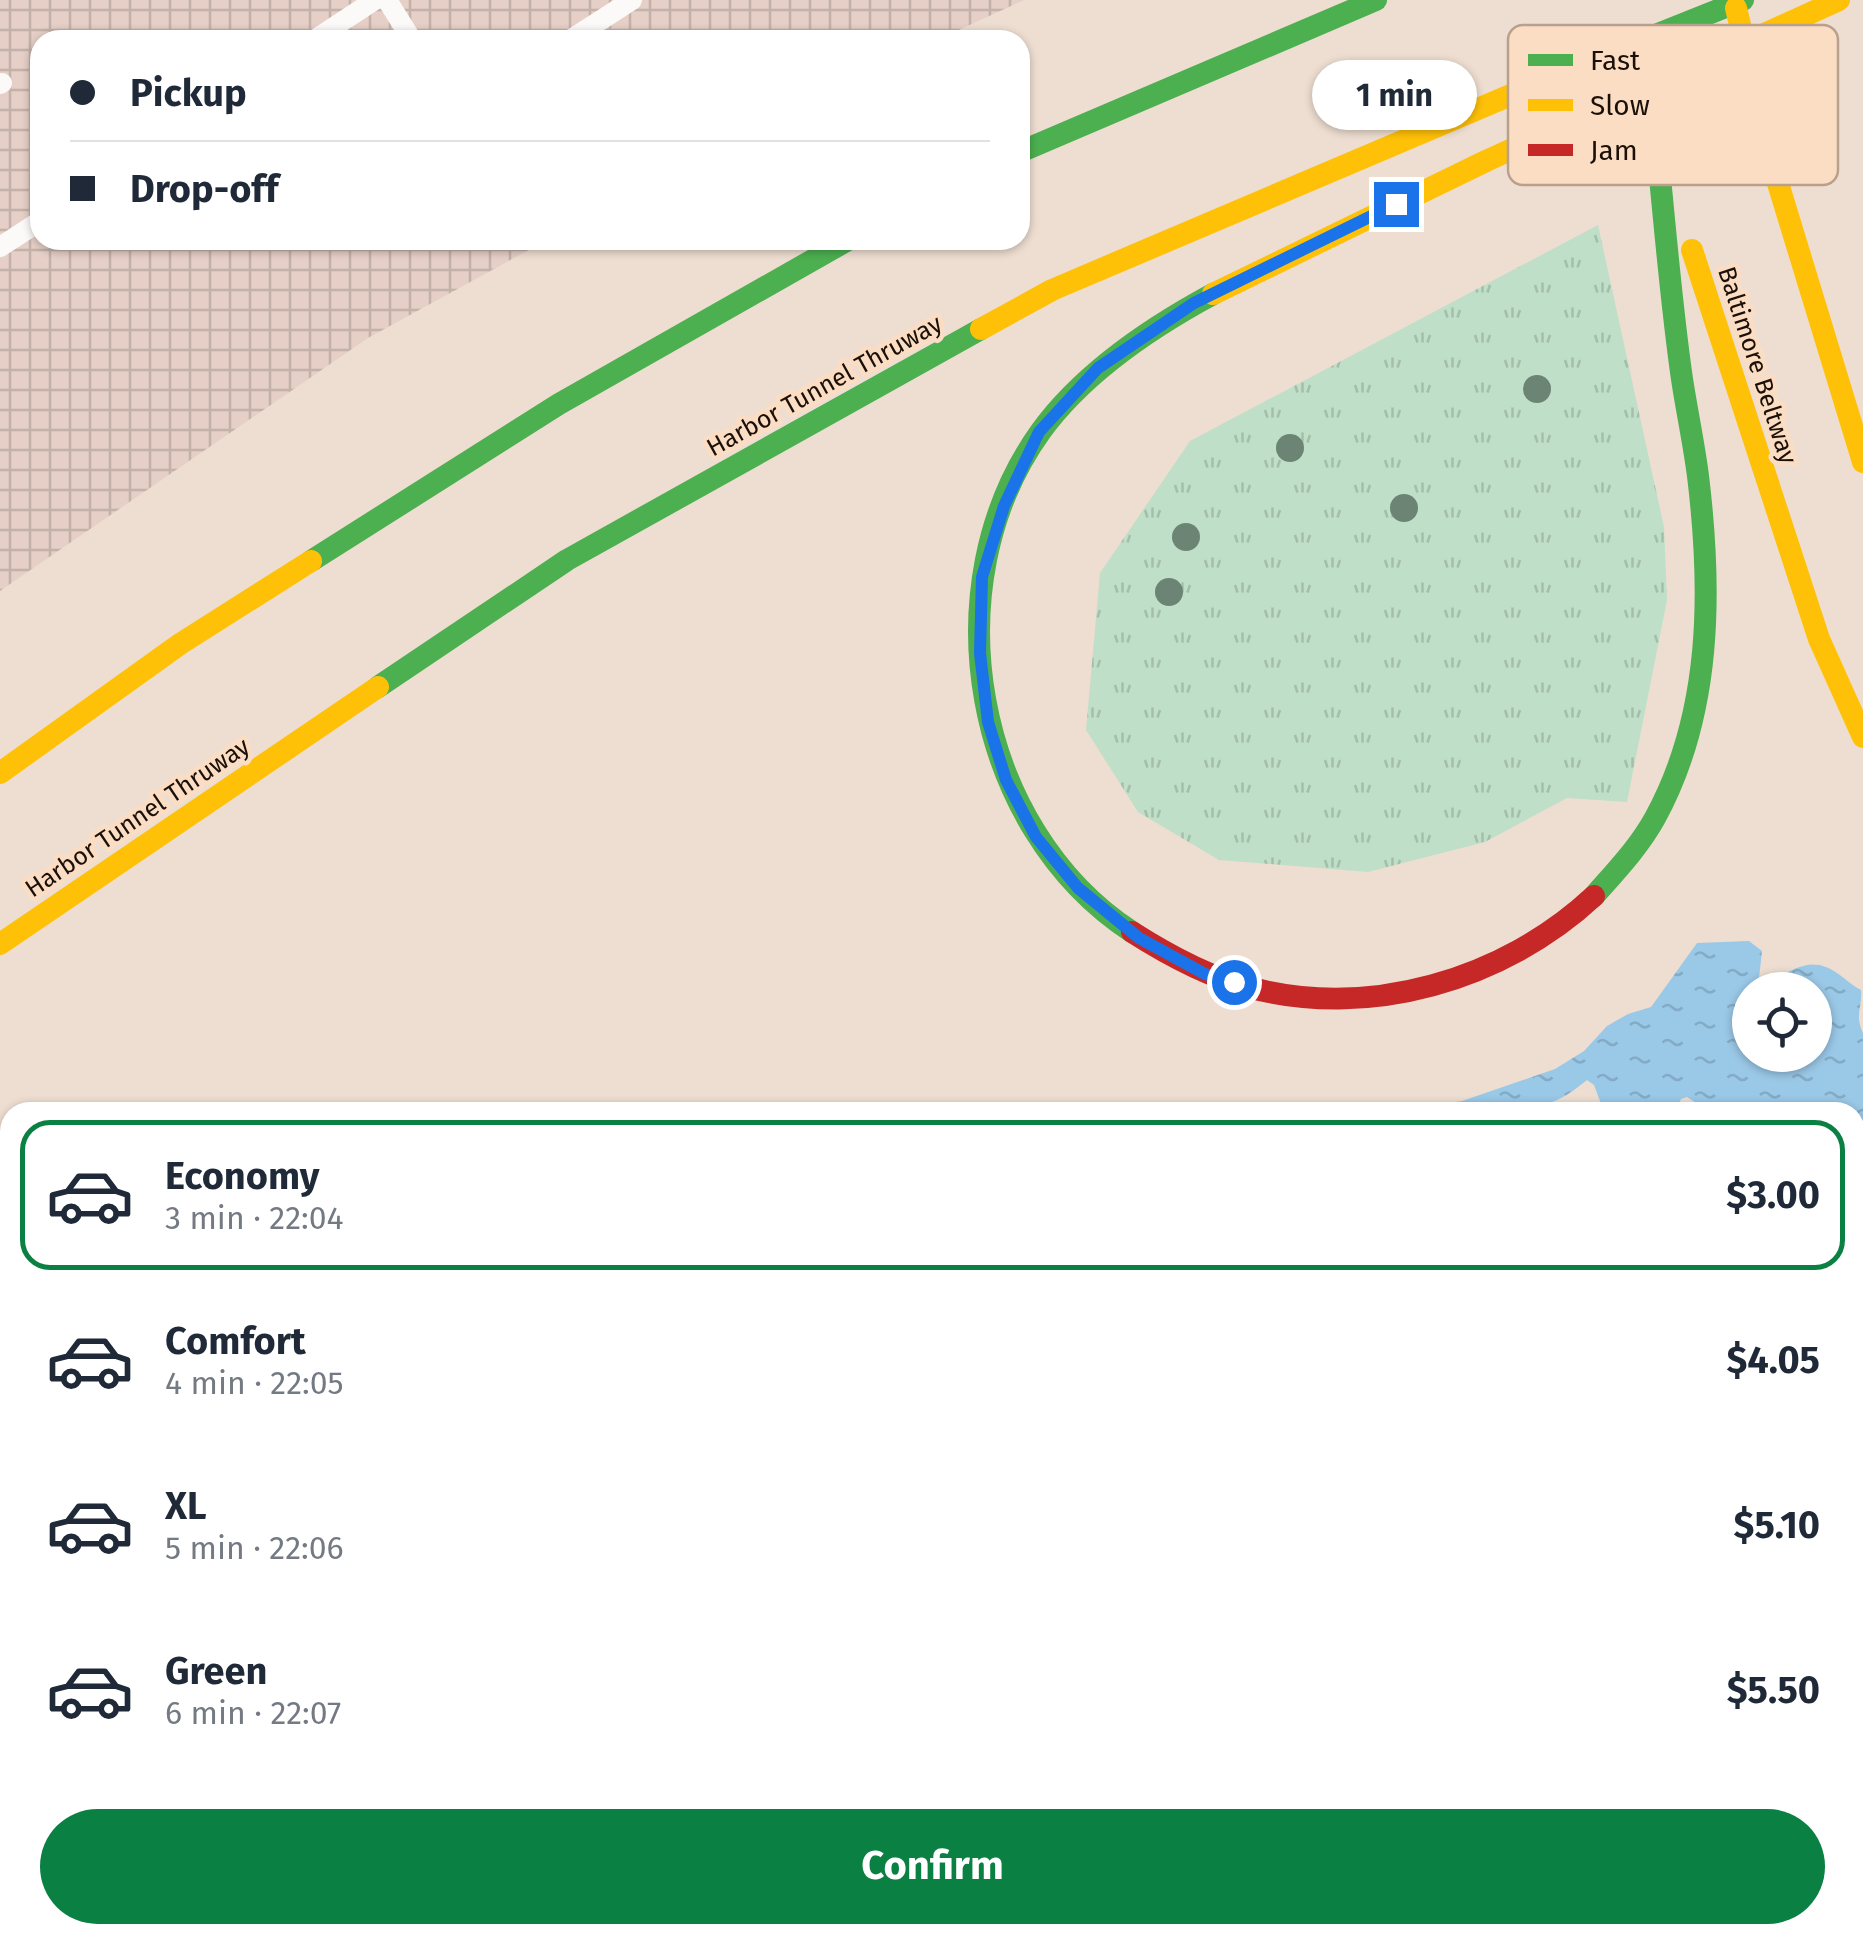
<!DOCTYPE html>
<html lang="en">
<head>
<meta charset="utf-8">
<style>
	body { margin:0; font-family:"Fira Sans",sans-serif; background:#f6f6f7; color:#1f2937; height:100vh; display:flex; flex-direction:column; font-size:38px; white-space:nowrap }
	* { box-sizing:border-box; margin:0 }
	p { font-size:32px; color:#747a83 }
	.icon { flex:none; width:55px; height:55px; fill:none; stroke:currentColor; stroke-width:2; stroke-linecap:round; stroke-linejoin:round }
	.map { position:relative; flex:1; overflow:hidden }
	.panel { position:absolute; left:0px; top:1102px; width:1865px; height:842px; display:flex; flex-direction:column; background:#fff; border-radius:30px 30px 0 0; box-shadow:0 2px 8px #0004 }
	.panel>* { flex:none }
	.top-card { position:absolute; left:30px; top:30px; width:1000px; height:220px; border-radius:30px; box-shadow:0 2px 8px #0004; display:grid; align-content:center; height:220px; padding:0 40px; background:#fff }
	.buttons { position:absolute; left:1732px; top:972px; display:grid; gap:20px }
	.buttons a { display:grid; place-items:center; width:100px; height:100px; border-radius:50%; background:#fff; box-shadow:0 2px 8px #0004; font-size:50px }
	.end { position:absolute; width:45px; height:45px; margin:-22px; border:12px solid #1a73e8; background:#fff; box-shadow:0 0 0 5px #fff }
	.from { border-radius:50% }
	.bubble { position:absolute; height:70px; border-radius:35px; background:#fff; box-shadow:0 2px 8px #0004; font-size:32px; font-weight:700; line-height:70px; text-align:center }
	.top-card b { display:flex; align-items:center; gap:35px; height:95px; font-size:38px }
	.top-card b+b { border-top:2px solid #e0e1e3 }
	.top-card i { width:25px; height:25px; background:#1f2937 }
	ul { padding:18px 0 0; list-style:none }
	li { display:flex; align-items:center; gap:30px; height:150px; margin:0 20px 15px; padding:0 20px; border:5px solid transparent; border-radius:30px }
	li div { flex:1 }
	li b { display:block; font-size:38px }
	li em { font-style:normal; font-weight:700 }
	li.current { border-color:#0b8043 }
	li>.icon { width:90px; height:90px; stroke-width:1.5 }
	.cta { display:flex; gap:20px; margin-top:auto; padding:20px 40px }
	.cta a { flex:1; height:115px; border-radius:60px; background:#0b8043; color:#fff; font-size:40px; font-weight:700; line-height:115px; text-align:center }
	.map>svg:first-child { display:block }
	.industrial { fill:url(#industrial-grid) }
	.grass { fill:url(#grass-tufts) }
	.park { fill:#bfdfc8 }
	.water { fill:url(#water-ripples); fill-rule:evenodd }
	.building { fill:url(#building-hatch); stroke:#a69a90; stroke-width:2.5 }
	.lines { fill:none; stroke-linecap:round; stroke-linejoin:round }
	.path { stroke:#c8c2be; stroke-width:6; stroke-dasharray:10 5; stroke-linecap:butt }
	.lane { stroke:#fcfaf8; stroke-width:20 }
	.fast { stroke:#4caf50; stroke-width:22 }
	.slow { stroke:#ffc107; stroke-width:22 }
	.jam { stroke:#c62828; stroke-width:22 }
	.tree { fill:#6c8474 }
	.route { stroke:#1a73e8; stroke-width:12 }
	.labels { text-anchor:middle; stroke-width:9; stroke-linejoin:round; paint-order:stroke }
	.street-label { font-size:25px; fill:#1a1008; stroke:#fbddc4 }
	.key { fill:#fbddc4; stroke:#b8a08c; stroke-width:2.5 }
	.key-label { font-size:28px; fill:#1a1008 }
</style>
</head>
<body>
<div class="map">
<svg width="1863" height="1943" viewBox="0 0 1863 1943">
	<defs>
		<pattern id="industrial-grid" width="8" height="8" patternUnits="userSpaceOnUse" patternTransform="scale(2.5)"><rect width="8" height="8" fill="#e5cfc7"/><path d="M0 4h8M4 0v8" fill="none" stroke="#c4b1a9"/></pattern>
		<pattern id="grass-tufts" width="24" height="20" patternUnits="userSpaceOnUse" patternTransform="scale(2.5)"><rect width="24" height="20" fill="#bfdfc8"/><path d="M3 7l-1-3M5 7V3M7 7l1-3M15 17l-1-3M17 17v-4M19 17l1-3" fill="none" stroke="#a4beaa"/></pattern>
		<pattern id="water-ripples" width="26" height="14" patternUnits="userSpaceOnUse" patternTransform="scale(2.5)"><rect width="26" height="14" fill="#9ac8e7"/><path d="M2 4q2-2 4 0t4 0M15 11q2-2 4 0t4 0" fill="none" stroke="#84abc5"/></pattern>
		<pattern id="building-hatch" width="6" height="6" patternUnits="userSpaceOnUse" patternTransform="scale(2.5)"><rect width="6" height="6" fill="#cabeb3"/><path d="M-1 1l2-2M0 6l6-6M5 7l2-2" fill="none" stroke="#ada298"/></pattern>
	</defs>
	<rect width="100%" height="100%" fill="#eeded1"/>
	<path class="industrial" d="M0 0H1024L937 40H40V240H547L368 338 0 591Z"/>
	<path class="grass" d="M1598 225 1664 527 1667 600 1627 802 1567 798 1485 842 1368 872 1219 860 1138 812 1086 730 1100 573 1190 441Z"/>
	<path class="park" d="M1855 1722 1863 1726V1943H1148L1160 1935H1855Z"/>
	<path class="water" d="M1749 941 1762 951 1759 978 1766 986C1783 975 1804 958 1826 967 1838 971 1849 984 1861 990 1863 1006 1854 1014 1863 1033V1341L1855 1337V1112H1710L1687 1097 1681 1099 1676 1112H1563L1603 1109 1594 1085 1587 1080C1560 1102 1550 1105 1516 1109L1513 1112H1390L1462 1101 1555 1069 1584 1051 1607 1026 1628 1014 1651 1007 1697 943ZM1750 990H1815V1055H1750Z"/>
	<path class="building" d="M0 1627 10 1645V1743L0 1748Z"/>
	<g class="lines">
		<path class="path" d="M1855 1542 1863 1536
			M1423 1943 1435 1935"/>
		<path class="lane" d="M387 0 412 40
			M314 40 375 0
			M570 40 632 0
			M0 84 2 83
			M0 247 40 221
			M0 1372 10 1385
			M0 1445 10 1438
			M232 1935 237 1943
			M464 1943 474 1935"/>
		<path class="fast" d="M1593 60 1743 0
			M1020 152 1376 0
			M311 561 559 404 848 240
			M378 687 567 560 981 329
			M1594 896C1616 871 1639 847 1655 818 1712 714 1712 591 1698 476 1694 444 1687 412 1682 379 1670 296 1664 212 1655 129
			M1132 932C973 828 930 585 1041 431 1084 372 1150 328 1213 294"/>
		<path class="slow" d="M1736 8 1777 180 1863 462
			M1692 250 1819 639 1863 737
			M1213 294 1486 161 1839 0
			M981 329 1052 290 1593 60
			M0 773 180 644 311 561
			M0 944 378 687"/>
		<path class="jam" d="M1132 932C1168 955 1206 976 1248 987 1368 1020 1504 980 1594 896"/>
	</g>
	<g class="tree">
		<circle cx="1537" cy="389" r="14"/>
		<circle cx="1290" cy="448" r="14"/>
		<circle cx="1404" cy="508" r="14"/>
		<circle cx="1186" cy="537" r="14"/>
		<circle cx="1169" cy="592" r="14"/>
	</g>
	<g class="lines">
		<path class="route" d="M1234 982 1205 974 1139 938 1078 888 1036 837 1006 780 988 722 980 653 982 577 1004 506 1039 432 1098 368 1194 303 1396 204"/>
	</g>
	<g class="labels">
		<g class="street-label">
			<text transform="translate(1758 365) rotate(72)" y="9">Baltimore Beltway</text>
			<text transform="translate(824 385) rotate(-29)" y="9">Harbor Tunnel Thruway</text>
			<text transform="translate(137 817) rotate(-34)" y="9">Harbor Tunnel Thruway</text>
		</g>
	</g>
	<rect x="1508" y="25" width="330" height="160" rx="15" class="key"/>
	<rect x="1528" y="54" width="45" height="12" fill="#4caf50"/>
	<rect x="1528" y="99" width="45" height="12" fill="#ffc107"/>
	<rect x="1528" y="144" width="45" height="12" fill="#c62828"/>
	<g class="key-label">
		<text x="1590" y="70">Fast</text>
		<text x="1590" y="115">Slow</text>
		<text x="1590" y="160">Jam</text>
	</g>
</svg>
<div class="buttons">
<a><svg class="icon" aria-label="locate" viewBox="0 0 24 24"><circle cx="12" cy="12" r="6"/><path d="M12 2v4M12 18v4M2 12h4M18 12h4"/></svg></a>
</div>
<i class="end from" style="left:1234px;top:982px"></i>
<i class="end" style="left:1396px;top:204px"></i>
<div class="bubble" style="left:1312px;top:60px;width:165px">1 min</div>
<div class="top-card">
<b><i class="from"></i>Pickup</b>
<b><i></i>Drop-off</b>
</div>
<section class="panel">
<ul>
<li class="current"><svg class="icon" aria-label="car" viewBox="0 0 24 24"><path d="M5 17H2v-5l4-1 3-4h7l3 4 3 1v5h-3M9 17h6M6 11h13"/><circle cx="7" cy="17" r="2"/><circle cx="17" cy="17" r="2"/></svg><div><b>Economy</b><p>3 min · 22:04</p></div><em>$3.00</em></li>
<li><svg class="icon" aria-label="car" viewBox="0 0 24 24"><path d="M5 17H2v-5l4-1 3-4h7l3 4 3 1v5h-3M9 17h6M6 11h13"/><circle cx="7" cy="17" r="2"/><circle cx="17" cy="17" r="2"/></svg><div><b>Comfort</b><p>4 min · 22:05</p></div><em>$4.05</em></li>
<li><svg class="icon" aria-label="car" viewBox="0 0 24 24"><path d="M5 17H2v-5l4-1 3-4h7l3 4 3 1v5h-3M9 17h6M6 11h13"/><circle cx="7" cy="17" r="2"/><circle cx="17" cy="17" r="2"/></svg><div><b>XL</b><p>5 min · 22:06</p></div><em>$5.10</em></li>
<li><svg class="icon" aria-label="car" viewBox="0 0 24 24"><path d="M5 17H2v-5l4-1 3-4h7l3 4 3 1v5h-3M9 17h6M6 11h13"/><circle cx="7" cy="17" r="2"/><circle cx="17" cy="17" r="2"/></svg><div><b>Green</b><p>6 min · 22:07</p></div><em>$5.50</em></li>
</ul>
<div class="cta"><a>Confirm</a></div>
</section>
</div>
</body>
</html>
